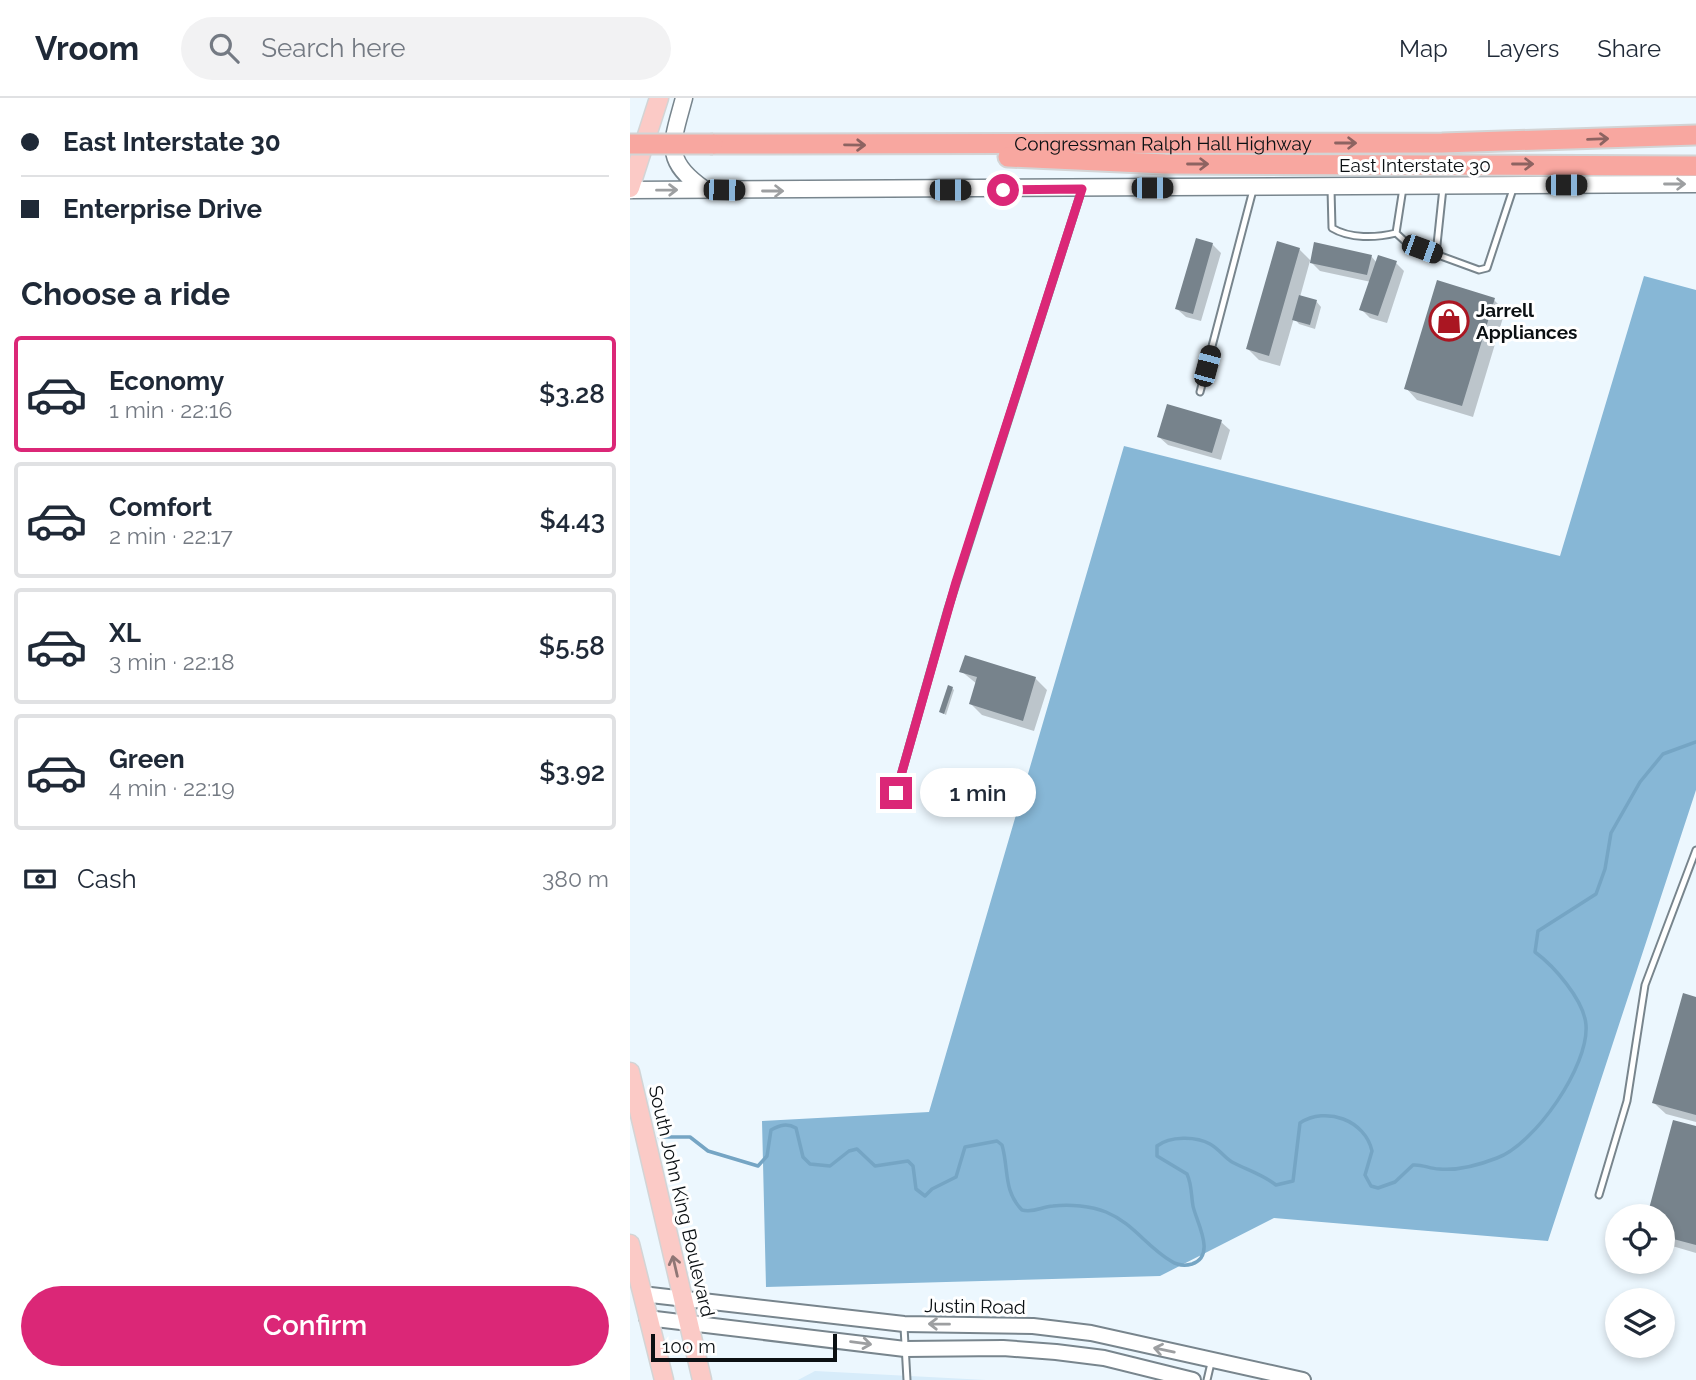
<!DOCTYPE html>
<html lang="en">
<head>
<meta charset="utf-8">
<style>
	body { margin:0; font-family:Raleway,sans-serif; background:#f2f2f3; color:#1f2937; height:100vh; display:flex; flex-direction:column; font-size:26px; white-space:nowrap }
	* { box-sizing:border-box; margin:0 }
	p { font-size:23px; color:#747a83 }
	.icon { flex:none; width:38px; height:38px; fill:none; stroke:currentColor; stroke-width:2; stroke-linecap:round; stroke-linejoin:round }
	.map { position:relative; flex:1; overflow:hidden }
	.panel { display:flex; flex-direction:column; background:#fff; width:630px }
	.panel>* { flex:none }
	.top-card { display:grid; align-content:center; height:154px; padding:0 21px; background:#fff }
	.fabs { position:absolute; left:975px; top:1106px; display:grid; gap:14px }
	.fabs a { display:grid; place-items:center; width:70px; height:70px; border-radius:50%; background:#fff; box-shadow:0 4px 10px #0003; font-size:35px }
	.scale { position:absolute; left:21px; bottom:18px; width:186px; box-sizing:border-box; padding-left:7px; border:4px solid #0b1013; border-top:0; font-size:19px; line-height:24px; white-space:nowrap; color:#0b1013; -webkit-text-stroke:5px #fff; paint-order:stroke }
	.end { position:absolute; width:32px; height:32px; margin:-16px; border:9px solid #db2777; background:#fff; box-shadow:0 0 0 4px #fff }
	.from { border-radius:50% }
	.bubble { position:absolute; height:49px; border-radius:24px; background:#fff; box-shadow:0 4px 10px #0003; font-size:23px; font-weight:600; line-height:49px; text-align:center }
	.car { position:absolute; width:21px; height:42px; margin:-21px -10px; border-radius:9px; box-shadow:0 0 5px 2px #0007; background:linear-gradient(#222 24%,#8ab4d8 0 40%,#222 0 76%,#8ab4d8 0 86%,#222 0) }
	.top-card b { display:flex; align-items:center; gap:24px; height:66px; font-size:26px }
	.top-card b+b { border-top:2px solid #e0e1e3 }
	.top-card i { width:18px; height:18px; background:#1f2937 }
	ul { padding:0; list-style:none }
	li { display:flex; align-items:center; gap:21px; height:116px; margin:0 14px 10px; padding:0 7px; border:4px solid #e0e1e3; border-radius:7px }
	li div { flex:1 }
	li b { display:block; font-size:26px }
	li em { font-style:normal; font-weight:600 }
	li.current { border-color:#db2777 }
	li>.icon { width:63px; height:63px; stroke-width:1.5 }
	h2 { padding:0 21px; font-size:32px; line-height:84px }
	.pay { display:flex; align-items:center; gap:18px; height:77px; padding:0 21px; font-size:26px }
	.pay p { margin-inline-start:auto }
	.primary-button { display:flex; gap:14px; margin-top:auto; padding:14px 21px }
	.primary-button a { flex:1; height:80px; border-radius:42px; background:#db2777; color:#fff; font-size:28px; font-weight:600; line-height:80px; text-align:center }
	header { display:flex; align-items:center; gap:42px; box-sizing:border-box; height:98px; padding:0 35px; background:#fff; border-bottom:2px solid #e0e1e3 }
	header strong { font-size:33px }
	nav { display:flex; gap:38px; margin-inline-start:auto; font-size:24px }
	.search { width:490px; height:63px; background:#f2f2f3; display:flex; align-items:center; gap:18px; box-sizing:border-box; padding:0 24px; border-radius:38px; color:#747a83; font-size:26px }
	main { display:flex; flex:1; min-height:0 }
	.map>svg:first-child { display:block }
	.built { fill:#d7ecfa }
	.forest { fill:#87b7d6 }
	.shadow { fill:#0003 }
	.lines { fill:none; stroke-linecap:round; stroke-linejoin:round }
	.stream { stroke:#75a5c4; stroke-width:3.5 }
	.building { fill:#77838c }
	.service-casing { stroke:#78858d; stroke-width:9 }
	.tertiary-casing { stroke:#78858d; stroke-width:18 }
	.secondary-casing { stroke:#78858d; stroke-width:19 }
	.primary-casing { stroke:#d3d4d5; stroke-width:21 }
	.motorway-casing { stroke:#d3d4d5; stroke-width:23 }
	.service { stroke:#fff; stroke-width:5 }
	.tertiary { stroke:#fff; stroke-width:14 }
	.secondary { stroke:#fff; stroke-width:16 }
	.primary { stroke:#fbcac6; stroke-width:18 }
	.motorway { stroke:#f8a7a0; stroke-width:19 }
	.motorway-bridge-casing { stroke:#d3d4d5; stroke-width:23; stroke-linecap:butt }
	.motorway-bridge { stroke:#f8a7a0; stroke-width:19 }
	.oneway { stroke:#8d6361 }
	.oneway2 { stroke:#9d9fa1 }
	.oneway3 { stroke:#8f7675 }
	.route { stroke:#db2777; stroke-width:9 }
	.labels { text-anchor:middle; stroke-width:6; stroke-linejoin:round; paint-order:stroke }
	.street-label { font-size:19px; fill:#0b1013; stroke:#fff }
	.poi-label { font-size:19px; font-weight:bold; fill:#0b1013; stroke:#fff; text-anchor:start }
</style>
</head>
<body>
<header>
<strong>Vroom</strong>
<div class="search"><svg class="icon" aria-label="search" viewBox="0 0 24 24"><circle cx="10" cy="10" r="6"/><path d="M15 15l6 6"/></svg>Search here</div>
<nav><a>Map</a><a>Layers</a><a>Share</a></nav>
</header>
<main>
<section class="panel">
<div class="top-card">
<b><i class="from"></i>East Interstate 30</b>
<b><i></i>Enterprise Drive</b>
</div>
<h2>Choose a ride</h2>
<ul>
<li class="current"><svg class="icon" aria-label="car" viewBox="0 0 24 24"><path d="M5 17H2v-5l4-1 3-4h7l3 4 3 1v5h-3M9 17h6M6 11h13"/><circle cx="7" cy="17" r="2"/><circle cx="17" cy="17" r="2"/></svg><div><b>Economy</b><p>1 min · 22:16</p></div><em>$3.28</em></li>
<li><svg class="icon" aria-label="car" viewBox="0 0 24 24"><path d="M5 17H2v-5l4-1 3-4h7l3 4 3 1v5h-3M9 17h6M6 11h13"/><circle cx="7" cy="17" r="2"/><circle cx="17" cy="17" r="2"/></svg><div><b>Comfort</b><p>2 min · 22:17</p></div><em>$4.43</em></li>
<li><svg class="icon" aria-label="car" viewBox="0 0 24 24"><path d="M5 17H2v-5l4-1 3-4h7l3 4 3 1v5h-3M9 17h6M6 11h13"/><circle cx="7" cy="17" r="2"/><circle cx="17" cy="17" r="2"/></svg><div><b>XL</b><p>3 min · 22:18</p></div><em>$5.58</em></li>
<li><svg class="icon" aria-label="car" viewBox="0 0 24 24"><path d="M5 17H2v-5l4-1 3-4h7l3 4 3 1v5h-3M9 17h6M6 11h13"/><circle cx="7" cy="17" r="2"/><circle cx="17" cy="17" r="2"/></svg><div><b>Green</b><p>4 min · 22:19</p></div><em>$3.92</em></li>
</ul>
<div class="pay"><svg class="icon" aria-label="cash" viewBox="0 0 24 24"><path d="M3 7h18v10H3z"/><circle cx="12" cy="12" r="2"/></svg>Cash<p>380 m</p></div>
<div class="primary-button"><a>Confirm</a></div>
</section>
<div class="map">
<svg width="1066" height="1282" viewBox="0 0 1066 1282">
	<rect width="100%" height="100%" fill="#ecf7fe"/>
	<path class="built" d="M185 1273 356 1282H168Z"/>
	<path class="forest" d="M1014 178 1066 192V692L918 1143 644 1120 530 1178 136 1189 132 1023 299 1014 494 348 930 458Z"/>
	<path class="shadow" d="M582 146 591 155 571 223 556 219 547 211Z
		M669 151 682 164 741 158 747 165H766L774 173 757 225 740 220 731 211 741 184 690 173 680 163 670 199 686 203 691 209 685 231 669 226 664 220 650 268 629 262 618 251Z
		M864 202 875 213 843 319 787 302 776 290Z
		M591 324 600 332 591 362 538 347 529 339Z
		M331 573 405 580 417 592 404 633 352 617 341 606 347 586Z
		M322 590 324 592 316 617 311 614Z
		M1066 901V1024L1036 1016 1024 1005Z
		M1045 1024 1066 1030V1155L1032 1145V1118H1019Z"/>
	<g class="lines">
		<path class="stream" d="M29 1039H60L78 1053 128 1068 137 1058 141 1032C150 1027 157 1025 166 1030L173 1059 180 1066 200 1068 219 1053 227 1051 245 1068 278 1063 283 1068 286 1091 295 1098 302 1091 326 1079 335 1049 367 1043 372 1047C379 1071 373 1093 392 1112 404 1115 411 1109 423 1108 440 1106 461 1108 476 1114 503 1125 517 1149 541 1163 547 1167 555 1168 562 1166 587 1158 566 1123 563 1108 561 1097 562 1087 557 1076L527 1058V1048C540 1038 566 1038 580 1046 589 1051 594 1059 602 1064 617 1072 632 1076 646 1087L663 1083 670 1025C696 1008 735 1022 742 1053L735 1077 741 1088 748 1090 765 1084 783 1067C792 1066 800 1071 809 1071 829 1073 849 1067 867 1060 905 1046 959 968 956 927 954 902 924 868 905 854L908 833 966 796 975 771 981 735 1010 684 1033 656 1066 644"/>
	</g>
	<path class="building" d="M566 140 583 145 563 216 545 211Z
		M647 143 670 150 639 258 616 251Z
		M684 144 742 157 737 177 680 165Z
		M748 157 767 163 748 218 729 212Z
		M807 182 865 200 832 308 774 291Z
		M669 197 687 202 680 227 662 222Z
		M537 306 592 322 582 355 527 339Z
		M335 557 406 579 393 623 339 606 347 579 329 574Z
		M318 587 323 589 314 616 309 614Z
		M1053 895 1066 899V1017L1022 1005Z
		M1043 1022 1066 1028V1147L1032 1138V1118H1017Z"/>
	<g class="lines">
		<g class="service-casing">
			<path id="service" d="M773 90 766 135 778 146 849 172 857 170 884 88
				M701 91 702 130C720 141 746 140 766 135
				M806 156 813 90
				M570 294 623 92
				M266 695 318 511 452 91
				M969 1097 997 1003 1015 887 1066 752
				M274 1229 277 1282
				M577 1282 581 1265"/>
		</g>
		<g class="tertiary-casing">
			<path id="tertiary" d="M12 1196 274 1226 403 1228 461 1235 673 1282
				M17 1220 275 1251 373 1250 426 1254 474 1260 563 1282"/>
		</g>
		<g class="secondary-casing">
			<path id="secondary" d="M54 0C42 45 32 62 74 91
				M0 92 1066 86"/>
		</g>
		<g class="primary-casing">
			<path id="primary" d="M0 90 29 0
				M0 974 72 1282
				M0 1146 34 1282"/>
		</g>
		<g class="motorway-casing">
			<g id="motorway">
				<path id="s1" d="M83 46 812 45 1066 37"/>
				<path d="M378 59 535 66 1066 68"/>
			</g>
		</g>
		<use href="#service" class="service"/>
		<use href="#tertiary" class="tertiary"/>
		<use href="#secondary" class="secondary"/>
		<use href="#primary" class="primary"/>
		<use href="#motorway" class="motorway"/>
		<g class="motorway-bridge-casing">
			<path id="motorway-bridge" d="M0 46H83"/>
		</g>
		<use href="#motorway-bridge" class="motorway-bridge"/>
	</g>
	<defs><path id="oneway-shaft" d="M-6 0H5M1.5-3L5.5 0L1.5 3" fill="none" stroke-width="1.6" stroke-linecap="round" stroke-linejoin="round" transform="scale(1.75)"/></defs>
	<g class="oneway">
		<use href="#oneway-shaft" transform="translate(968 41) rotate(-2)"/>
		<use href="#oneway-shaft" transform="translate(716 45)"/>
		<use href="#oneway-shaft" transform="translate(225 47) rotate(1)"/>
		<use href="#oneway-shaft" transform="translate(568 66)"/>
		<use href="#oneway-shaft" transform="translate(893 66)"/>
	</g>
	<g class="oneway2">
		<use href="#oneway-shaft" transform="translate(1045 86)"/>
		<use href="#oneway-shaft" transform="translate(37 92) rotate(-1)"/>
		<use href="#oneway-shaft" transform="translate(143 93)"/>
		<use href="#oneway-shaft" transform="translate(309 1226) rotate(-179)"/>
		<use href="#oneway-shaft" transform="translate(231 1245) rotate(7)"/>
		<use href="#oneway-shaft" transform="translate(534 1252) rotate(-168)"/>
	</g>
	<use class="oneway3" href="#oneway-shaft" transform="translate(45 1168) rotate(-103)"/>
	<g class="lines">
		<path class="route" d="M266 695 326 484 452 91 373 92"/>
	</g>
	<defs>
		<g id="shop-ring" transform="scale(2.0125)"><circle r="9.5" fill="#fff" stroke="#aa1622" stroke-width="1.5"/><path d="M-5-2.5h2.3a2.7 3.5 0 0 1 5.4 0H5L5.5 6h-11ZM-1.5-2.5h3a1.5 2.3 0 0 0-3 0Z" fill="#aa1622"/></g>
	</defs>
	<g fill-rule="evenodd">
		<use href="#shop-ring" x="819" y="223"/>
	</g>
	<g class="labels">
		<g class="street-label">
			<text dy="7" stroke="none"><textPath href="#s1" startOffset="450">Congressman Ralph Hall Highway</textPath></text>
			<text x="785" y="74">East Interstate 30</text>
			<text transform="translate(52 1103) rotate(77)" y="7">South John King Boulevard</text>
			<text transform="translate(345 1208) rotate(1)" y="7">Justin Road</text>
		</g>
		<g class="poi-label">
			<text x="846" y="219">Jarrell<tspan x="846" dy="22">Appliances</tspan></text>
		</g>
	</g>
</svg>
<div class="fabs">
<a><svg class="icon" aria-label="locate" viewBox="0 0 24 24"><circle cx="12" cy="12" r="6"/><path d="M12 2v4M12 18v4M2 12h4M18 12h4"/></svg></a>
<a><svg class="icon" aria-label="layers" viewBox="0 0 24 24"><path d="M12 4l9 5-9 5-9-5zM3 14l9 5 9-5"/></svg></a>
</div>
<div class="scale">100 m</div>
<i class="end from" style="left:373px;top:92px"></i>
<i class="end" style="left:266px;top:695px"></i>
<div class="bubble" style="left:290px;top:670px;width:116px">1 min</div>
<i class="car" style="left:936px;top:87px;rotate:90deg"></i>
<i class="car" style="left:522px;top:90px;rotate:90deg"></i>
<i class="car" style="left:94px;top:92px;rotate:91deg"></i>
<i class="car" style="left:320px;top:92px;rotate:90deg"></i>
<i class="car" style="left:792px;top:151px;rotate:110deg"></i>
<i class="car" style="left:577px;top:268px;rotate:15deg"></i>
</div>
</main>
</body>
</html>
